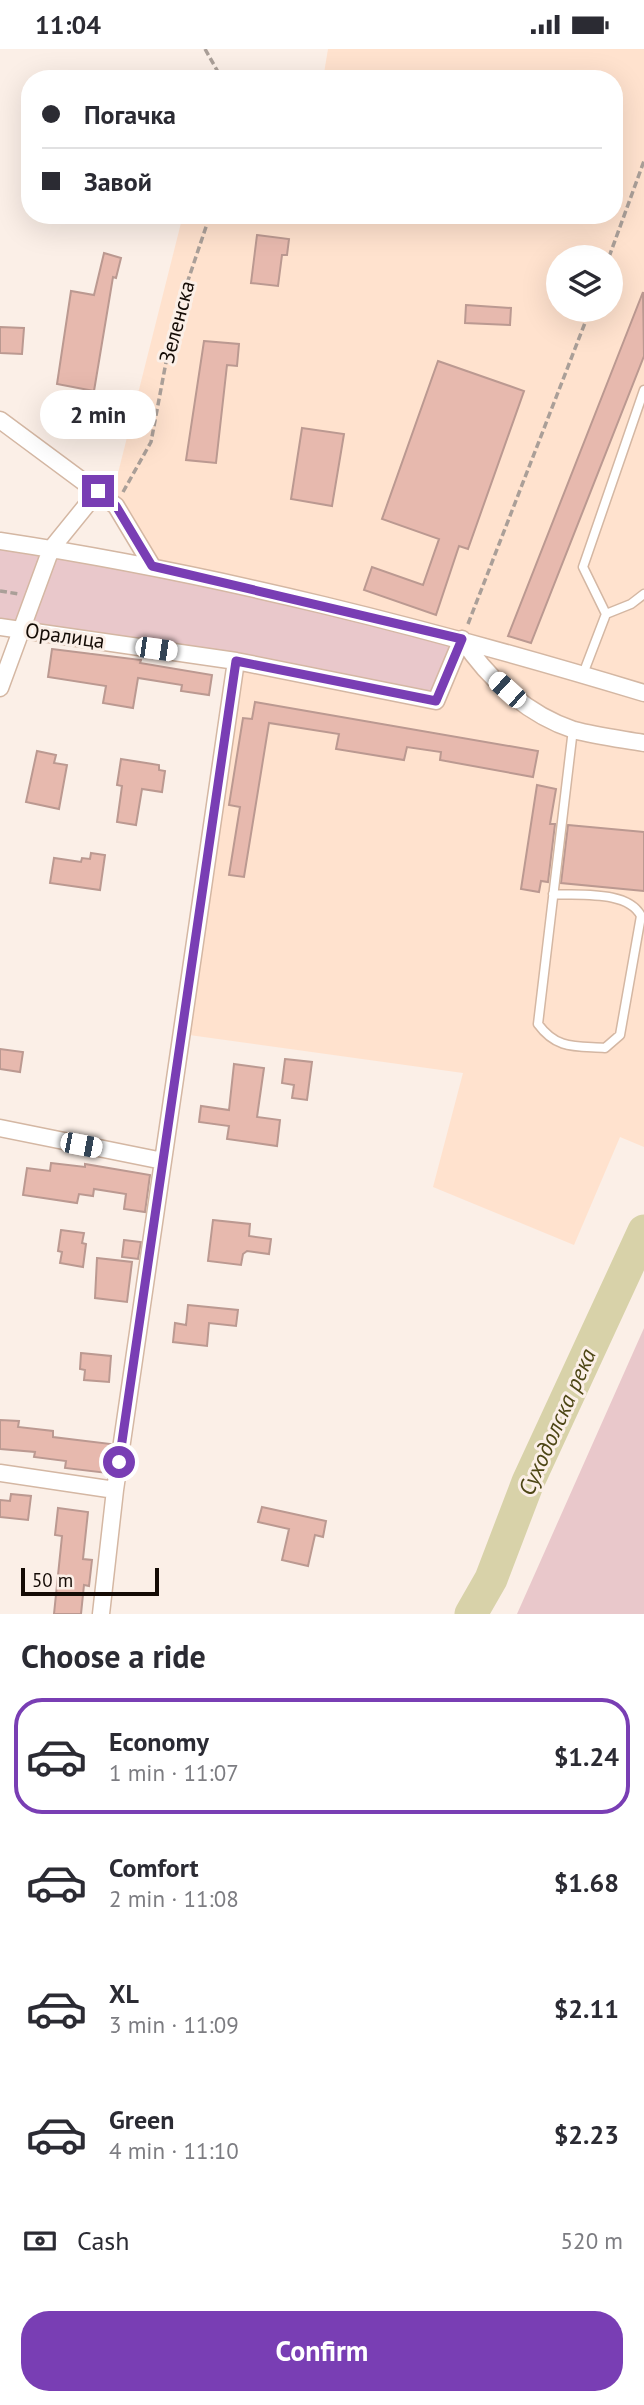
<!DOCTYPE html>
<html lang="en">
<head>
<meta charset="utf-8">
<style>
	body { margin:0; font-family:"PT Sans",sans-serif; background:#f7f7f7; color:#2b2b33; height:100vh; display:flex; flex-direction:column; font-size:26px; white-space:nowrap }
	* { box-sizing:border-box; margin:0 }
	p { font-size:23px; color:#7c7c81 }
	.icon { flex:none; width:38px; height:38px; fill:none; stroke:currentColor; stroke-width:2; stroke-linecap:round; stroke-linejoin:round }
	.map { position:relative; height:1565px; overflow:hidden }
	.drawer { display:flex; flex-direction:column; background:#fff; flex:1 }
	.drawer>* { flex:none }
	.hud { position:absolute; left:21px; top:21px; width:602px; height:154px; border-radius:28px; box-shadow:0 7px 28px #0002; display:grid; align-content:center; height:154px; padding:0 21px; background:#fff }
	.fabs { position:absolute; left:546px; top:196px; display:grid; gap:14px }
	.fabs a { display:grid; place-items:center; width:77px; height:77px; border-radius:50%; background:#fff; box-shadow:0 7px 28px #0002; font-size:35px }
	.scale { position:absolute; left:21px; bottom:18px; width:138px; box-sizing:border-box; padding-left:7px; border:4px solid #140b05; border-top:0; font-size:19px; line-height:24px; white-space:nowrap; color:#140b05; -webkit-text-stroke:5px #fbefe7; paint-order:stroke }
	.end { position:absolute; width:32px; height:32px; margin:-16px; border:9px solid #793eb4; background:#fff; box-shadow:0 0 0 4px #fff }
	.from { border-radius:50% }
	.bubble { position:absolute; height:49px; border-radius:24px; background:#fff; box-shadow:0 7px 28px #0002; font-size:23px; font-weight:700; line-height:49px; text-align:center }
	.car { position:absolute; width:21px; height:42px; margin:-21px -10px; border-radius:9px; box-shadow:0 0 5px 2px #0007; background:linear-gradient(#fff 24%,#345 0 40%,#fff 0 76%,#345 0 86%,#fff 0) }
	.hud b { display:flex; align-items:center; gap:24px; height:66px; font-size:26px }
	.hud b+b { border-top:2px solid #e1e1e2 }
	.hud i { width:18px; height:18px; background:#2b2b33 }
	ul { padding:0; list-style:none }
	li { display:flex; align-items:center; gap:21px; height:116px; margin:0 14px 10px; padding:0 7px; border:4px solid transparent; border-radius:28px }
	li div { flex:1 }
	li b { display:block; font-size:26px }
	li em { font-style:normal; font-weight:700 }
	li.current { border-color:#793eb4 }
	li>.icon { width:63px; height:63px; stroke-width:1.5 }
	h2 { padding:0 21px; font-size:32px; line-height:84px }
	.pay { display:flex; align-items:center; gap:18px; height:77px; padding:0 21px; font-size:26px }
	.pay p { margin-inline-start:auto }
	.action { display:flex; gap:14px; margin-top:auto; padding:14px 21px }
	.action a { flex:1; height:80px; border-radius:28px; background:#793eb4; color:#fff; font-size:28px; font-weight:700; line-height:80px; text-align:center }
	.status { display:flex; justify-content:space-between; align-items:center; height:49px; padding:0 35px; background:#fff; direction:ltr }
	.status svg { height:19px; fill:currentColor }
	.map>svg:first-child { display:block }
	.built { fill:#ffe2ce; fill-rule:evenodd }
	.green { fill:#e9c8cb }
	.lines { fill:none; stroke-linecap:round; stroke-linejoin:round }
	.river { stroke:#d8d2a9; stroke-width:33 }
	.building { fill:#e7b9ae; stroke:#bb9991; stroke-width:2 }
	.service-casing { stroke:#d4b7a3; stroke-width:11 }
	.minor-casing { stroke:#d4b7a3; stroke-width:19 }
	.path { stroke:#aa9f98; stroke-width:3.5; stroke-dasharray:7 3.5; stroke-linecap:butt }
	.service { stroke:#fff; stroke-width:8 }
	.minor { stroke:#fff; stroke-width:16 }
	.route { stroke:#793eb4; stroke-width:9 }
	.labels { text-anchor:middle; stroke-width:6; stroke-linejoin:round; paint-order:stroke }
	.street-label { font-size:21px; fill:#140b05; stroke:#fbefe7 }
	.water-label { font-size:23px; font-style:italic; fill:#4d4615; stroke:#fbefe7 }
</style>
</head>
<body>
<div class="status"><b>11:04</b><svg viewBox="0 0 49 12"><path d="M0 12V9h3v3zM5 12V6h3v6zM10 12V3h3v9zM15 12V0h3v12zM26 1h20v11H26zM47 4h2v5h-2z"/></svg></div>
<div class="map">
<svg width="644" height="1565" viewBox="0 0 644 1565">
	<rect width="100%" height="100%" fill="#fbefe7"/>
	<path class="built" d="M328 0H644V1098L620 1088 574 1196 433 1138 463 1024 182 985 236 612 152 517 116 457 115 436 183 166H614V30H323ZM558 208H611V261H558Z"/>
	<path class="green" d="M0 492 462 590 436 652 0 578Z
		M644 1279V1565H517Z"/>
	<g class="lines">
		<path class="river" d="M471 1565 491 1530 528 1433 644 1182"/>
	</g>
	<path class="building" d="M257 186 289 190 287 206H282L278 237 251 234Z
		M104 204 121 209 116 229 113 228 94 342 57 335 71 242 94 246Z
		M643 243 644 307 531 594 508 587Z
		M466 256 511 259 510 276 465 274Z
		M0 278 24 279 22 305 0 304Z
		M204 292 239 295 237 317 227 316 216 414 186 411Z
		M438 312 524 342 468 500 459 497 436 566 364 541 372 518 423 536 439 490 382 470Z
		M302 379 344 385 332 457 291 450Z
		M52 600 141 611 140 614 212 626 209 646 181 642 182 636 138 629 133 659 103 654 106 637 48 628Z
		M255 653 538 702 533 728 440 711 441 703 407 698 404 711 336 700 339 685 269 674 244 828 229 826 240 758 229 756 243 669 252 670Z
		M37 702 56 706 54 714 67 716 59 760 26 753Z
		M121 710 159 716V721L165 722 162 743 142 740 136 776 117 773 122 737 117 736Z
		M537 736 556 740 550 775H555L548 833 541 832 539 843 521 840Z
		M568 776 644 783V842L561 834Z
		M91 804 105 806 100 841 50 834 54 809 81 813 82 809 90 810Z
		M0 1000 23 1003 20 1023 0 1020Z
		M285 1010 312 1013 307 1051 292 1049 294 1036 282 1034Z
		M234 1015 264 1019 257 1068 280 1071 277 1097 227 1090 229 1077 199 1073 201 1057 229 1061Z
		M51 1114 85 1118V1115L150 1126 145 1163 124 1160 126 1145 94 1140 93 1147 79 1145 77 1154 23 1146 27 1119 50 1122Z
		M213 1171 250 1175 249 1187 271 1190 269 1205 247 1202 243 1205 241 1216 208 1212Z
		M61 1181 84 1184 82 1194 86 1195 83 1218 60 1214 62 1203 58 1202Z
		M124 1191 141 1193 138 1210 122 1208Z
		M97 1209 132 1213 127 1253 95 1249Z
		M188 1256 238 1261 236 1277 209 1274 207 1297 173 1293 175 1274 186 1276Z
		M81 1304 111 1307 109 1333 84 1331 85 1321 80 1320Z
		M0 1371 19 1372 18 1378 53 1382V1388L111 1395 107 1424 65 1419 66 1412 34 1408 35 1403 0 1400Z
		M11 1445 31 1447 28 1471 0 1468V1451L10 1452Z
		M262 1458 326 1472 323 1488 315 1486 308 1517 282 1511 289 1480 258 1473Z
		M58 1459 88 1463 83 1510 92 1511 89 1537 84 1536 81 1565H54L62 1487 55 1486Z"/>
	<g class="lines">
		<g class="service-casing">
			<path id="service" d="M606 565 583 518 644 341
				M583 625 606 565 631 555 644 545
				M553 845C579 847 628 841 641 867L620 986 605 999C576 997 557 1001 538 975L573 680"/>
		</g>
		<g class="minor-casing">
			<path id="minor" d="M0 371 116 457 152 517
				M0 492C219 525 432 580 644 644
				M0 578 236 612 436 652 462 590
				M462 590C488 630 528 666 574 681 596 687 621 690 644 694
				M0 639 51 500 98 442
				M0 1079 163 1112
				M0 1424 115 1441
				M101 1565 115 1441 236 612"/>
		</g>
		<path class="path" d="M205 0 222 30
			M609 208 644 112
			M123 443 151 393 173 276 210 166
			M0 542 19 545
			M468 575 590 261"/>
		<use href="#service" class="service"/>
		<use href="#minor" class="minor"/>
	</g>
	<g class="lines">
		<path class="route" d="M98 442 116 457 152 517 462 590 436 652 236 612 119 1413"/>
	</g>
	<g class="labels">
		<g class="street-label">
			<text transform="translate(177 273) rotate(-75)" y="7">Зеленска</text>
			<text transform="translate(65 587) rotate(8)" y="7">Оралица</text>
		</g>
		<g class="water-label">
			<text transform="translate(557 1373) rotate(-66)" y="8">Суходолска река</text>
		</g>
	</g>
</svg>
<div class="fabs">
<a><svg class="icon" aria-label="layers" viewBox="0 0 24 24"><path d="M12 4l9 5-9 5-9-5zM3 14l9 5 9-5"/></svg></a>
</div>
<div class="scale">50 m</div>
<i class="end from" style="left:119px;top:1413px"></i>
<i class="end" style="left:98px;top:442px"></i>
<div class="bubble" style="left:40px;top:341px;width:116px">2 min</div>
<i class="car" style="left:156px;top:600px;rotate:98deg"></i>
<i class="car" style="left:507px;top:641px;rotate:312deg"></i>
<i class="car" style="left:81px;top:1096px;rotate:101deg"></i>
<div class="hud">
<b><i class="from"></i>Погачка</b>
<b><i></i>Завой</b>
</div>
</div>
<section class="drawer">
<h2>Choose a ride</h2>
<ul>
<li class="current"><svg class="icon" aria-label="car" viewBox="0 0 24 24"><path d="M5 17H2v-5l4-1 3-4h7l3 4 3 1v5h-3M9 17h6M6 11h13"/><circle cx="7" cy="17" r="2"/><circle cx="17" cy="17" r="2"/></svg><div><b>Economy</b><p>1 min · 11:07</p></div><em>$1.24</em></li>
<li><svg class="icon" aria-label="car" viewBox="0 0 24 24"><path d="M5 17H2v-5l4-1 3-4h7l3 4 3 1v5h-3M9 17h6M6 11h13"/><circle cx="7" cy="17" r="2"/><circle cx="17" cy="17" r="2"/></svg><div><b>Comfort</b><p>2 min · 11:08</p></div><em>$1.68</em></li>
<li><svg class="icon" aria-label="car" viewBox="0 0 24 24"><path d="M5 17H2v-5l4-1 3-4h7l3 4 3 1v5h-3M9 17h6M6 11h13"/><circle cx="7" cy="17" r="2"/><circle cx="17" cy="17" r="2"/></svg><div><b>XL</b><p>3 min · 11:09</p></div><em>$2.11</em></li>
<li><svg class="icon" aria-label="car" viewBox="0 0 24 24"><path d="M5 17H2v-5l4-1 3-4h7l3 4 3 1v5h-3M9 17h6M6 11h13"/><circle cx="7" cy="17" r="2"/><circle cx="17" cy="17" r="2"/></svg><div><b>Green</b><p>4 min · 11:10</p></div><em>$2.23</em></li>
</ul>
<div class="pay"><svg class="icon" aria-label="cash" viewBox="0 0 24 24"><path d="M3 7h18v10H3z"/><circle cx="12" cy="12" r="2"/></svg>Cash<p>520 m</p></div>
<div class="action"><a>Confirm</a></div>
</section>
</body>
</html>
